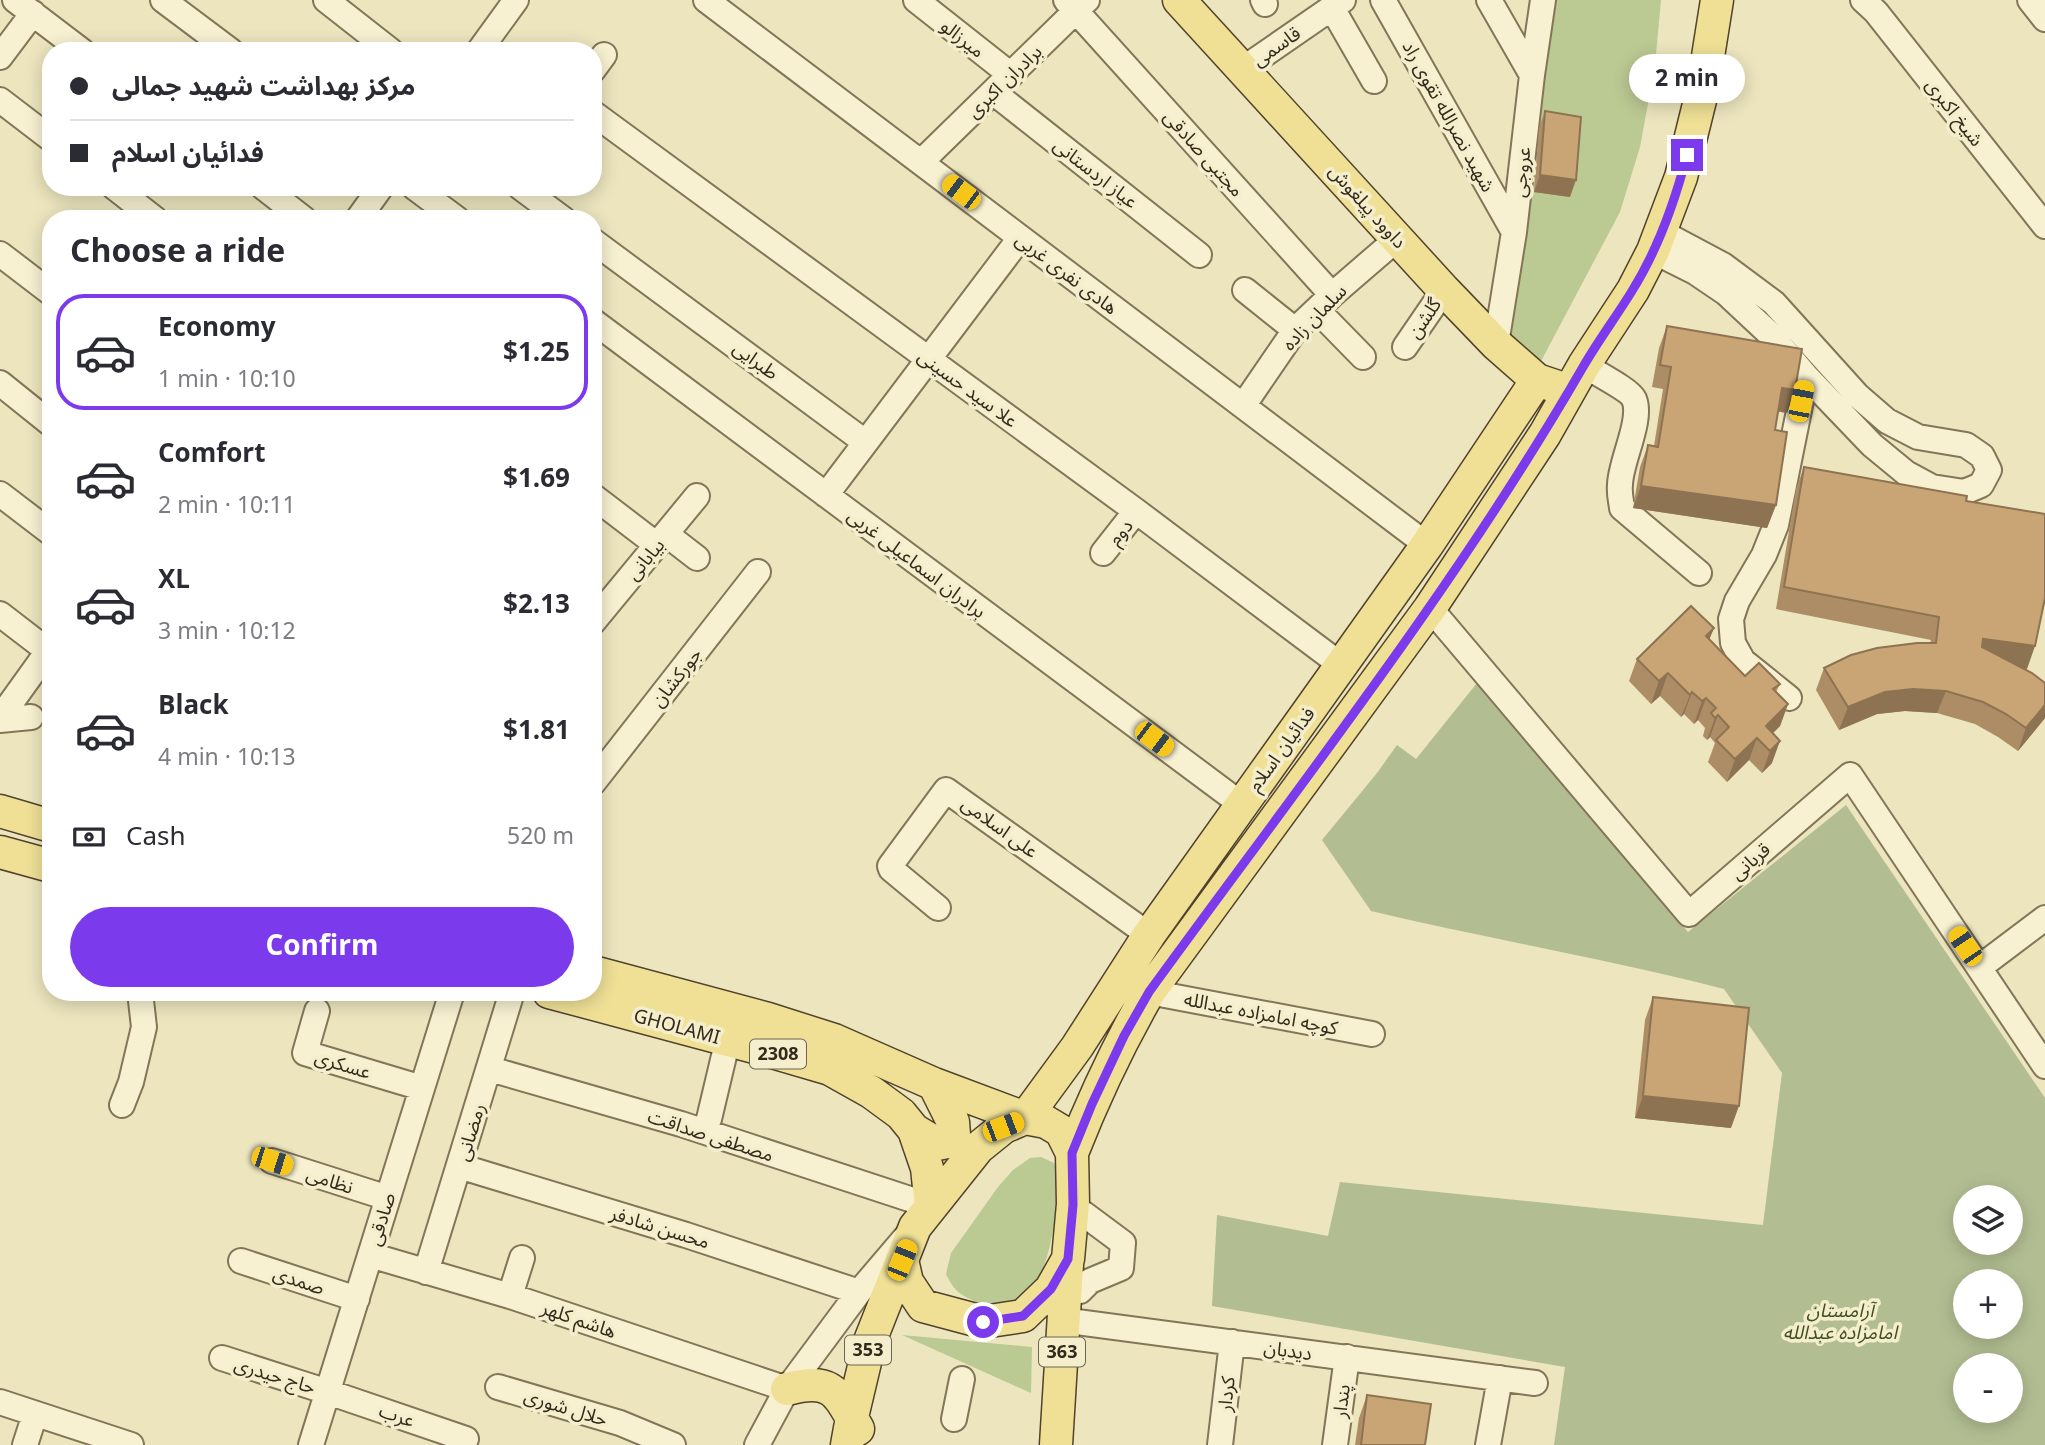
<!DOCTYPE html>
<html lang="en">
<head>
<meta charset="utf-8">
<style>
	body { margin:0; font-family:Georgia,"Noto Sans Arabic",serif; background:#f7f7f7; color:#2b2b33; height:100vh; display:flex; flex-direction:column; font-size:26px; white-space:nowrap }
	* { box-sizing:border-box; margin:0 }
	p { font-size:23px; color:#7c7c81 }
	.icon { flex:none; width:38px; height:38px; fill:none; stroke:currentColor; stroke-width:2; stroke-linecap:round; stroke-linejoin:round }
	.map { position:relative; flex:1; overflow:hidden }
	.panel { position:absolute; left:42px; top:210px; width:560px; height:791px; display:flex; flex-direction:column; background:#fff; border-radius:28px; box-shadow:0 4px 18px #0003 }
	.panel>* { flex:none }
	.banner { position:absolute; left:42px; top:42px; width:560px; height:154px; border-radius:28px; box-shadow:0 4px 18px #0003; display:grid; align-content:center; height:154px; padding:0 28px; background:#fff }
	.buttons { position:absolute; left:1953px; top:1185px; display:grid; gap:14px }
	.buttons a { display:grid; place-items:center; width:70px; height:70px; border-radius:50%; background:#fff; box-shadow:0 4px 18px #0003; font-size:35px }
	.end { position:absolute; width:32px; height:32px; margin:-16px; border:9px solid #7c3aed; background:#fff; box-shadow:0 0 0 4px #fff }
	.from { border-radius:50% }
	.bubble { position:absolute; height:49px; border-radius:24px; background:#fff; box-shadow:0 4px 18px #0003; font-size:23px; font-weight:700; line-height:49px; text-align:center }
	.car { position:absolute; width:21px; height:42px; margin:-21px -10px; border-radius:9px; box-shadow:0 0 5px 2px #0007; background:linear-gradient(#f5c518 24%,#345 0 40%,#f5c518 0 76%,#345 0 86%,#f5c518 0) }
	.banner b { display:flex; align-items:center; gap:24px; height:66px; font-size:26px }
	.banner b+b { border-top:2px solid #e1e1e2 }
	.banner i { width:18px; height:18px; background:#2b2b33 }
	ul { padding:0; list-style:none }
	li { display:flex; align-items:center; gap:21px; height:116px; margin:0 14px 10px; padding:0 14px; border:4px solid transparent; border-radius:28px }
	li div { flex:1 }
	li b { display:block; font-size:26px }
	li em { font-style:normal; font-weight:700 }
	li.current { border-color:#7c3aed }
	li>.icon { width:63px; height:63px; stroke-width:1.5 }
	h2 { padding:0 28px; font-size:32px; line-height:84px }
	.pay { display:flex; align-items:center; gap:18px; height:77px; padding:0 28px; font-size:26px }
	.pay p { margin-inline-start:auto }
	.primary-button { display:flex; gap:14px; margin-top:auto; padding:14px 28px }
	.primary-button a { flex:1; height:80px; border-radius:42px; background:#7c3aed; color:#fff; font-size:28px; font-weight:700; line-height:80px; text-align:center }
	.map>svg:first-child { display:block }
	.green { fill:#bbc993 }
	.cemetery { fill:#b2be92; fill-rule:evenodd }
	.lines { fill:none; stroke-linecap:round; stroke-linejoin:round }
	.minor-casing { stroke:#837558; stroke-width:28 }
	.major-casing { stroke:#51422c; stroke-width:35 }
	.minor { stroke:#f7f1d1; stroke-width:24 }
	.major { stroke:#efe096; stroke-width:32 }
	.wall { fill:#ad8d65 }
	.shaded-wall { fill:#8d7352 }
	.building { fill:#c9a475; stroke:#8d7352; stroke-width:2 }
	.route { stroke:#7c3aed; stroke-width:9 }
	.labels { text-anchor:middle; stroke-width:7; stroke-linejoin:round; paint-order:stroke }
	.shield { fill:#f4eecd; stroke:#6d6551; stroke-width:2 }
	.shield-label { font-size:18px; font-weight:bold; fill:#332a1c }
	.street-label { font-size:19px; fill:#332a1c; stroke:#f4eecd }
	.park-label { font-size:19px; font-style:italic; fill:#3e4f23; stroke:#f4eecd }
</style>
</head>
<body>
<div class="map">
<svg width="2045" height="1445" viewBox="0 0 2045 1445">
	<rect width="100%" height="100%" fill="#ece5be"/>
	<path class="green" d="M1554 0H1661L1655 65 1640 147 1620 212 1539 365 1503 331Z
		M1041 1157 1054 1163C1055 1168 1058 1173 1058 1178 1059 1203 1050 1266 1035 1284 1020 1303 1000 1311 977 1302 960 1295 954 1291 946 1274L951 1253 998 1187 1013 1170 1030 1158Z
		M902 1335 1032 1347 1031 1393Z"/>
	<path class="cemetery" d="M1477 683 1688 932 1846 805 2045 1098V1445H1554L1565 1367 1212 1306 1217 1215 1328 1236 1340 1182 1763 1225 1782 1073 1724 989C1608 959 1489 939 1371 911L1322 840 1377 773 1397 745 1416 759ZM1965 1197H2011V1242H1965ZM1965 1281H2011V1326H1965ZM1965 1365H2011V1410H1965Z"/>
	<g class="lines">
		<g class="minor-casing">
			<path id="minor" d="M15 0 82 51
				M163 0 231 51
				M326 0 391 51
				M706 0 1427 545
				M916 0 1011 75
				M1066 0 1332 295
				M1263 0 1265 4
				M1383 0 1514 232
				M1489 0 1532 75
				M1863 0 1876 12 2045 226
				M2030 0 2045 19
				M1332 8 1374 81
				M479 51 516 0
				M0 57 33 13
				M1243 69 1343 0
				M593 70 604 55
				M993 92 1199 255
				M0 100 51 139
				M593 113 1136 511 1341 665
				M921 162 1087 0
				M114 187 155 219
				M263 187 304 219
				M414 187 457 219
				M520 187 563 219
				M358 219 381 187
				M593 241 865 442
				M1653 251 1695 272 1726 293 1772 336 1806 376 1872 445 1906 473 1932 487 1964 492 1981 485 1989 470 1982 456 1966 445 1918 437 1887 421 1857 395 1774 303 1723 265 1661 232
				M0 254 51 293
				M1245 290 1295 330
				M1317 310 1363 357
				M593 321 1241 804
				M1496 344 1514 232 1532 75 1543 0
				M1405 347 1444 290
				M1584 365C1594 372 1630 390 1634 399 1643 420 1620 462 1620 485 1619 493 1621 500 1622 508L1699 573
				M0 383 51 424
				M1243 406 1295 330 1332 295 1398 238
				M0 494 51 533
				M826 495 1020 238
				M593 496 657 545
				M666 534 697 558
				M1103 553 1136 511
				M1430 608 1689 914 1850 775 2045 1066
				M0 614 48 651 51 652
				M593 622 697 496
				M1789 698 1743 661 1733 643 1731 619 1737 601 1764 555 1776 525 1806 376
				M0 718 51 647
				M0 720 31 717
				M593 783 758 572
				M938 908 891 869 890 866 946 790 1149 935
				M1980 967 2045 918
				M1149 992 1372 1034
				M317 1011 305 1053 422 1088
				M490 1069 681 1124 931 1206
				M122 1105 131 1082 144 1027 140 992
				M709 1119 728 1039
				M272 1161 388 1198
				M459 1166 686 1235 859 1292
				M370 1255 510 1296 787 1389
				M241 1261 357 1299
				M426 1272 512 992
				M1080 1291 1090 1281 1121 1268 1123 1243 1084 1214
				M510 1296 522 1258
				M1077 1322 1535 1383
				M222 1358 328 1392 466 1439
				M498 1387 620 1423 673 1445
				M0 1402 131 1445
				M954 1419 962 1379
				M25 1445 35 1414
				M311 1445 452 992
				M757 1445 787 1389 859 1292 905 1238
				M1220 1445 1232 1342
				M1335 1445 1347 1357
				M1488 1445 1500 1378"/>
		</g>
		<g class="major-casing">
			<path id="major" d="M1179 0 1444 290 1496 344 1537 380 1555 386
				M0 811 51 826
				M0 852 51 866
				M593 972 768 1019 834 1040 934 1084 1025 1118 1046 1122 1061 1131 1072 1153 1073 1204 1068 1259 1051 1289 1023 1316 983 1322 923 1306 907 1282 902 1260 915 1227 978 1148 1004 1127 1025 1118
				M549 992 762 1049 830 1069 871 1092 901 1114 914 1130 927 1168 931 1206
				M1025 1118 1077 1047 1149 935 1427 545 1537 380
				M914 1130 937 1144 947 1142 954 1135 953 1122 934 1084
				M1072 1153C1094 1097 1119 1044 1149 992L1430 608 1545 434 1584 365 1633 290 1653 251 1681 177 1703 88 1717 0
				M787 1389C833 1377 837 1392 858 1429
				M847 1445 852 1417 870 1341 902 1260
				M1056 1445 1067 1265"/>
		</g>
		<use href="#minor" class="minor"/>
		<use href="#major" class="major"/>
	</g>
	<path class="wall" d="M1545 111 1570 197 1534 192 1539 128Z
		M1667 326 1795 390 1787 413 1778 411 1775 430 1776 505 1767 528 1633 508 1640 467 1648 445 1654 446 1663 389 1652 387 1659 348Z
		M1804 467 1966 501 2027 669 2023 668 2045 683V718L2018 751 1998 737 1975 724 1937 713 1905 711 1877 714 1839 730 1816 690 1824 668 1930 643 1931 640 1776 609 1796 489Z
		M1714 628 1709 639 1745 676 1780 684 1776 692 1788 704 1780 726 1773 733 1772 763 1762 773 1749 760 1727 782 1708 762 1715 743 1710 737 1707 740 1703 736 1705 728 1698 720 1694 724 1684 714 1681 717 1660 696 1651 704 1629 681 1637 659Z
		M1653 997 1731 1128 1635 1118 1645 1020Z
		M1367 1395 1425 1445H1355L1359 1418Z"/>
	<path class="shaded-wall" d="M1540 175 1576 180 1570 197 1534 192Z
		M1782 388 1795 390 1787 413 1774 411Z
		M1641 486 1776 505 1767 528 1633 508Z
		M1714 628 1705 650 1706 636Z
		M1983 639 2035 646 2027 669 1975 661Z
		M1668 673 1660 696 1651 704 1659 681Z
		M1913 689 1946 691 1937 713 1905 711 1877 714 1839 730 1848 707 1885 692Z
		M1692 692 1684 714 1681 717 1690 695Z
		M1706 698 1698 720 1694 724 1702 701Z
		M1788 704 1780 726 1763 743 1766 726Z
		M2045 705V718L2018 751 2026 728Z
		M1718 715 1710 737 1707 740 1715 718Z
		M1757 738 1749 760 1727 782 1735 759Z
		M1780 741 1772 763 1762 773 1770 751Z
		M1643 1096 1739 1106 1731 1128 1635 1118Z"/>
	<path class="building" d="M1545 111 1581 117 1576 180 1540 175Z
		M1667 326 1802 349 1795 390 1782 388 1775 430 1787 432 1776 505 1641 486 1648 445 1658 447 1671 367 1660 365Z
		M1804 467 1967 496 1966 501 2045 514V598L2035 646 1983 639 1982 647 2032 673 2045 683V705L2026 728 2006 714 1983 702 1946 691 1913 689 1885 692 1848 707 1824 668 1851 655 1877 648 1917 643H1936L1939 617 1784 587Z
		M1691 606 1714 628 1706 636 1745 676 1759 663 1780 684 1773 689 1788 704 1766 726 1780 741 1770 751 1757 738 1735 759 1716 740 1729 727 1718 715 1715 718 1711 713 1716 708 1706 698 1702 701 1692 692 1690 695 1668 673 1659 681 1637 659Z
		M1653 997 1749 1008 1739 1106 1643 1096Z
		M1367 1395 1431 1404 1425 1445H1361Z"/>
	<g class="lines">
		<path class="route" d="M983 1322 1023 1316 1051 1289 1068 1259 1073 1205 1072 1153 1092 1104 1124 1036 1149 992C1298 787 1456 587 1583 367 1598 341 1616 317 1632 291 1657 251 1675 201 1687 155"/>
	</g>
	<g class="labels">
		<g class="shield">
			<rect x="750" y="1039.5" width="56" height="29" rx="5"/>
			<rect x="845" y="1335.5" width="46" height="29" rx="5"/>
			<rect x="1039" y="1337.5" width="46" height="29" rx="5"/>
		</g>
		<g class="shield-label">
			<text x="778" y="1060">2308</text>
			<text x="868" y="1356">353</text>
			<text x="1062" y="1358">363</text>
		</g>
		<g class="street-label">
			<text transform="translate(963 38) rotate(38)" y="7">میرزالو</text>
			<text transform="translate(1276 46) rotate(-35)" y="7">قاسمی</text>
			<text transform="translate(1004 81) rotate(-44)" y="7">برادران اکبری</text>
			<text transform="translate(1955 112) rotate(52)" y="7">شیخ اکبری</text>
			<text transform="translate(1449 116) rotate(61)" y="7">شهید نصرالله تقوی راد</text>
			<text transform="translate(1204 153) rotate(48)" y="7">مجتبی صادقی</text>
			<text transform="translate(1521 172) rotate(-84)" y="7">عروجی</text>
			<text transform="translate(1096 173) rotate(38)" y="7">عیاز اردستانی</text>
			<text transform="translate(1368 206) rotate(48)" y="7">داوود پیلغوش</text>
			<text transform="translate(1067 273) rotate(37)" y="7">هادی نفری غربی</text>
			<text transform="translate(1314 317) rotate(-46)" y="7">سلمان زاده</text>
			<text transform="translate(1424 318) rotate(-56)" y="7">گلشن</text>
			<text transform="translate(756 360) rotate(36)" y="7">طبرایی</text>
			<text transform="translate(968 388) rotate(36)" y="7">علا سید حسینی</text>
			<text transform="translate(1120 532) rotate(-51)" y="7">دوم</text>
			<text transform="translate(645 559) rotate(-50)" y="7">بیابانی</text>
			<text transform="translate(917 563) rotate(37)" y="7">برادران اسماعیلی غربی</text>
			<text transform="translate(676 677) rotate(-52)" y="7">جورکشان</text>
			<text transform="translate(1281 749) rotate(-54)" y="7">فدائیان اسلام</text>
			<text transform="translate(1000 827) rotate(36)" y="7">علی اسلامی</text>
			<text transform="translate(1750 861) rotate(-41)" y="7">قربانی</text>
			<text transform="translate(1261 1013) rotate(11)" y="7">کوچه امامزاده عبدالله</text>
			<text transform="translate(677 1026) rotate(15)" y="7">GHOLAMI</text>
			<text transform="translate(343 1064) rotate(17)" y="7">عسکری</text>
			<text transform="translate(470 1132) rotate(-73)" y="7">رمضانی</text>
			<text transform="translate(711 1135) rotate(18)" y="7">مصطفی صداقت</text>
			<text transform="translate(330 1180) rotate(18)" y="7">نظامی</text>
			<text transform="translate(381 1219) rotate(-73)" y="7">صادقی</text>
			<text transform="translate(660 1227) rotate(17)" y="7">محسن شادفر</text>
			<text transform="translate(299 1280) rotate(18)" y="7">صمدی</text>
			<text transform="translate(579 1319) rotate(19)" y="7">هاشم کلهر</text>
			<text transform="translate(1288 1350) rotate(8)" y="7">دیدبان</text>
			<text transform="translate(275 1375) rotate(17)" y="7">حاج حیدری</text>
			<text transform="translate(1226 1394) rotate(-84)" y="7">کردار</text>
			<text transform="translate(1341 1401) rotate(-83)" y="7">پندار</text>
			<text transform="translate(566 1407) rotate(17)" y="7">حلال شوری</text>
			<text transform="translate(397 1415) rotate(19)" y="7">عرب</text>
		</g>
		<g class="park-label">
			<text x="1840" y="1317">آرامستان<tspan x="1840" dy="22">امامزاده عبدالله</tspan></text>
		</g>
	</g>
</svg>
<div class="buttons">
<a><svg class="icon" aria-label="layers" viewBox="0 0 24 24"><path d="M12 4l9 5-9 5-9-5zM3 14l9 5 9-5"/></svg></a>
<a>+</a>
<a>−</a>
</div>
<i class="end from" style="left:983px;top:1322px"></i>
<i class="end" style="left:1687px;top:155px"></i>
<div class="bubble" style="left:1629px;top:54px;width:116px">2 min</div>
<i class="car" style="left:961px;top:192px;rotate:307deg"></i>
<i class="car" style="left:1801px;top:401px;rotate:11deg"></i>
<i class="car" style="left:1154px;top:739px;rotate:127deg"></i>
<i class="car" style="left:1965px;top:946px;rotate:326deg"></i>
<i class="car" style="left:1003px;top:1127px;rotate:69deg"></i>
<i class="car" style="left:272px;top:1161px;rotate:108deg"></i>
<i class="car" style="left:902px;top:1260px;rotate:22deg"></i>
<div class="banner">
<b><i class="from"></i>مرکز بهداشت شهید جمالی</b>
<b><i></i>فدائیان اسلام</b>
</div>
<section class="panel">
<h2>Choose a ride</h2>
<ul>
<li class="current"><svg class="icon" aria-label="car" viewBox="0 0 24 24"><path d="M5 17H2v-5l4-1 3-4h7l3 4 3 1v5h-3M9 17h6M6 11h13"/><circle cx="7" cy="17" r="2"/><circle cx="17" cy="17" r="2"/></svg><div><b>Economy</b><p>1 min · 10:10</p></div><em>$1.25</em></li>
<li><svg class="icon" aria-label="car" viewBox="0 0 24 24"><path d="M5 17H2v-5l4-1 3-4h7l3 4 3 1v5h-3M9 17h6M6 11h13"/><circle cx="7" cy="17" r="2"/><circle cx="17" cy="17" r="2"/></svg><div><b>Comfort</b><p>2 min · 10:11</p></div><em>$1.69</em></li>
<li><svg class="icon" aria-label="car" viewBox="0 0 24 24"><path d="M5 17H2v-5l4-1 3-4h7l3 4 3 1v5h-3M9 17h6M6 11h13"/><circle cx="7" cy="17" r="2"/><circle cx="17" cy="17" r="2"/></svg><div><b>XL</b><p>3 min · 10:12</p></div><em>$2.13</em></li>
<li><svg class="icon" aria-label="car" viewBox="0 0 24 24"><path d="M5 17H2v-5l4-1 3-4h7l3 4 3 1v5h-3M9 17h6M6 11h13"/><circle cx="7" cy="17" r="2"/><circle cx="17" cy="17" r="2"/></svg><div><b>Black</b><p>4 min · 10:13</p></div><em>$1.81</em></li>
</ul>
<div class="pay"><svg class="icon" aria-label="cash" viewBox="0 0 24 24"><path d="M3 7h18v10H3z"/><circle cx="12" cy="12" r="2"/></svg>Cash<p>520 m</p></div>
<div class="primary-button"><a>Confirm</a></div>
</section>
</div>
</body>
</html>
